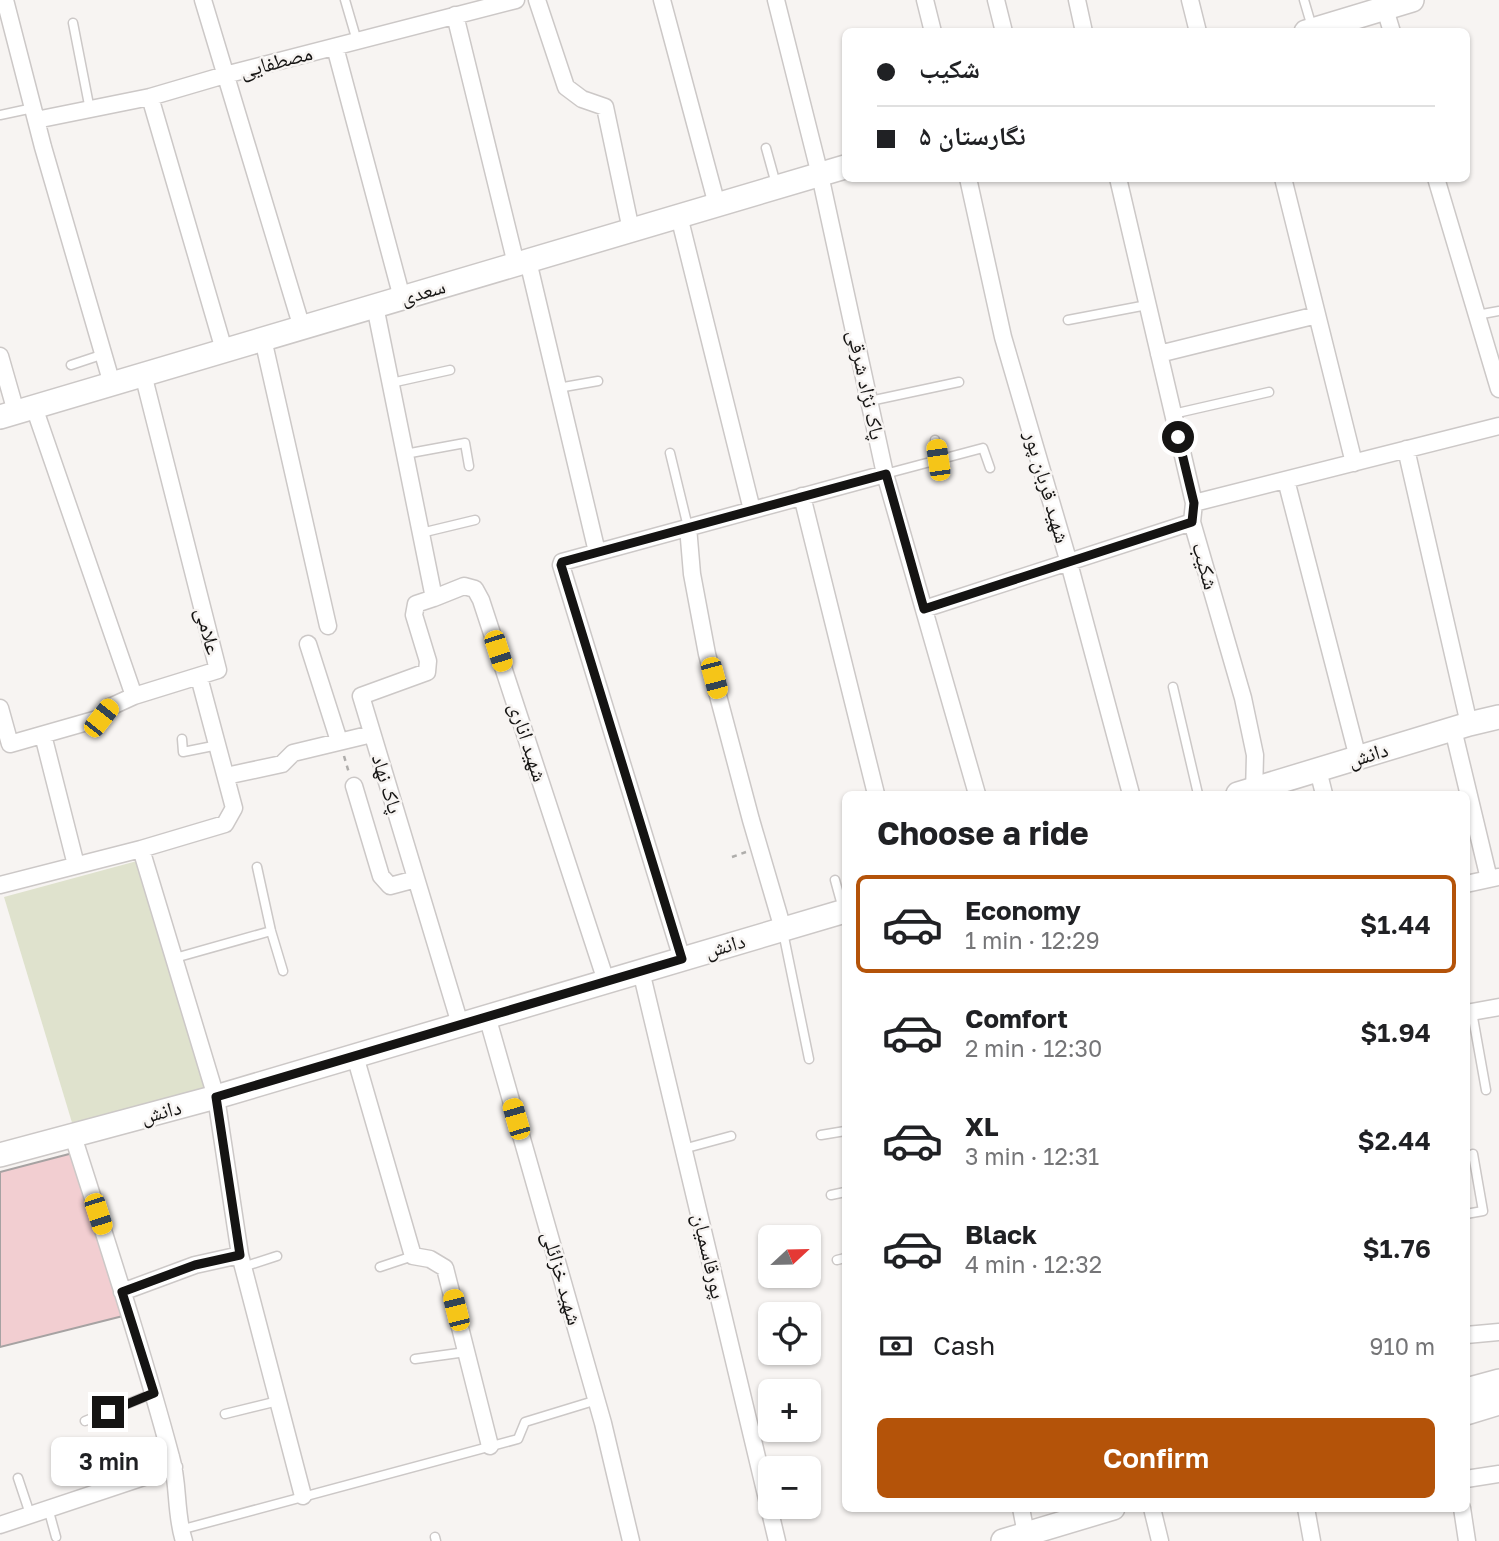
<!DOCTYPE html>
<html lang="en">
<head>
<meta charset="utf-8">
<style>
	body { margin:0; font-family:"Golos Text","Noto Naskh Arabic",sans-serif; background:#f2f2f2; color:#202124; height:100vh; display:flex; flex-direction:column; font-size:26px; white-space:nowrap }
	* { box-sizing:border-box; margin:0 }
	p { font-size:23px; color:#757577 }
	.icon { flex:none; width:38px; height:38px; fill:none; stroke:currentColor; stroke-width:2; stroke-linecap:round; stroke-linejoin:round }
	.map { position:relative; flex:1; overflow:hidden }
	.panel { position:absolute; left:842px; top:791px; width:628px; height:721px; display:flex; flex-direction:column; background:#fff; border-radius:10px; box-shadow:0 2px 5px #0004 }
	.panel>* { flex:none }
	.top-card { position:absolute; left:842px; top:28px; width:628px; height:154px; border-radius:10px; box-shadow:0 2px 5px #0004; display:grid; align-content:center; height:154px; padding:0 35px; background:#fff }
	.needle { width:46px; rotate:68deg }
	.tools { position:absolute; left:758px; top:1225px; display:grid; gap:14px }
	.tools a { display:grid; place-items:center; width:63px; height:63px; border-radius:10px; background:#fff; box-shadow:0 2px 5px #0004; font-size:35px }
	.end { position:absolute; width:32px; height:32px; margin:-16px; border:9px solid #151413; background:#fff; box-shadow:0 0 0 4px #fff }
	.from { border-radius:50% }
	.bubble { position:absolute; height:49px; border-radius:10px; background:#fff; box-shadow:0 2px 5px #0004; font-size:23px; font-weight:600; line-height:49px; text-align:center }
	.car { position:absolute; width:21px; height:42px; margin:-21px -10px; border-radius:9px; box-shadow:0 0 5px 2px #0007; background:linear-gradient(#f5c518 24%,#345 0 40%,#f5c518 0 76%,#345 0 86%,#f5c518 0) }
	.top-card b { display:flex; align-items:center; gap:24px; height:66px; font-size:26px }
	.top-card b+b { border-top:2px solid #e0e0e0 }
	.top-card i { width:18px; height:18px; background:#202124 }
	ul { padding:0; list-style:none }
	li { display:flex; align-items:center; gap:21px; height:98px; margin:0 14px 10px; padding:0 21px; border:4px solid transparent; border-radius:10px }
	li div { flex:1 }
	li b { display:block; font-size:26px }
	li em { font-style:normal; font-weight:600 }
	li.selected { border-color:#b45309 }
	li>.icon { width:63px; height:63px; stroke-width:1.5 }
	h2 { padding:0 35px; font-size:32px; line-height:84px }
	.pay { display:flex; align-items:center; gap:18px; height:77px; padding:0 35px; font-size:26px }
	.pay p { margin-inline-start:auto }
	.primary-button { display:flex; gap:14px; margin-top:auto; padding:14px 35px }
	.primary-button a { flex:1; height:80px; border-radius:10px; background:#b45309; color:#fff; font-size:28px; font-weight:600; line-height:80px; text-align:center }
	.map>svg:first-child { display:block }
	.green { fill:#dfe2cd }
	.building { fill:#f2ced1; stroke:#a6a2a2; stroke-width:2 }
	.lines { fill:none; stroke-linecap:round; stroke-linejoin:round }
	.lane-casing { stroke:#ccc8c7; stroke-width:11 }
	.street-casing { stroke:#ccc8c7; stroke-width:19 }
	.secondary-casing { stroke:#ccc8c7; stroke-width:26 }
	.path { stroke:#afadab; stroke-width:2.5; stroke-dasharray:5 5; stroke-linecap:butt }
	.lane { stroke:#fff; stroke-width:8 }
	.street { stroke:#fff; stroke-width:16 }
	.secondary { stroke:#fff; stroke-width:23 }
	.route { stroke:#151413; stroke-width:9 }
	.labels { text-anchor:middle; stroke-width:5; stroke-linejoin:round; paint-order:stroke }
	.street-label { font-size:21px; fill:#151413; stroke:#f7f4f2 }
</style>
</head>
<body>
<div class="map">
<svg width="1499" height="1541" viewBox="0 0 1499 1541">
	<rect width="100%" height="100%" fill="#f7f4f2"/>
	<path class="green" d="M137 861 207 1089 73 1126 4 897Z"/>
	<path class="building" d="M73 1153 123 1316 0 1347V1172Z"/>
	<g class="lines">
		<g class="lane-casing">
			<path id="lane" d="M345 0 357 41
				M1304 0 1312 27
				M73 23 90 110
				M0 115 33 108
				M766 148 776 184
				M1477 315 1499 311
				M1068 320 1147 305
				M71 365 104 354
				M391 383 450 370
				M558 388 598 381
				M870 401 959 382
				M1173 414 1269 392
				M935 440 938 460
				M670 453 688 527
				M405 454 465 443 469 466
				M885 474 983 448 990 468
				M421 533 475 520
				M1173 687 1198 794
				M182 739 183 752 218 745
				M257 867 271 931 283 971
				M835 880 843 909
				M783 932 809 1059
				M175 958 271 931
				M1472 1012 1486 1090
				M821 1135 845 1131
				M683 1149 731 1136
				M831 1195 845 1192
				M1466 1214 1483 1211 1473 1154
				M837 1260 845 1258
				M243 1267 277 1256
				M380 1267 413 1256
				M415 1359 466 1352
				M225 1414 278 1401
				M85 1421 154 1393
				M760 1470 797 1462
				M18 1478 30 1514
				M48 1508 56 1537
				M180 1530 518 1439 525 1422 597 1400
				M435 1537 436 1541"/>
		</g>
		<g class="street-casing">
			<path id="street" d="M5 0 43 147 112 384
				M203 0 302 328
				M537 0 566 87 582 99 605 107 631 230
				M662 0 717 205
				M776 0 820 175 885 474 977 794
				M925 0 933 32
				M996 0 1004 32
				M1077 0 1084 32
				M1190 0 1198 32
				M1385 9 1392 32
				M455 15 516 264
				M335 47 402 298
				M150 97 224 350
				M36 120 150 97 225 75 516 0
				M968 178 1003 337 1069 563 1131 794
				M1118 178 1194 503 1192 522 1243 698 1255 755 1254 794
				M1283 178 1354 463
				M1436 178 1499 389
				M679 216 752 510
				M528 261 597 552
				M375 306 434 598 464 586 475 589 481 600 606 981
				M263 339 328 626
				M1159 354 1317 315
				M0 356 16 412
				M34 407 134 696
				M1406 449 1469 724
				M1286 480 1358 758
				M802 496 876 794
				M1194 503 1499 426
				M688 527 692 574 707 654 751 820 783 929
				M434 598 416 604 414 615 428 661 427 672 361 696 460 1024
				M924 609 1192 522
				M308 644 339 741
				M0 708 10 744 101 718 110 707 134 696 218 670 143 374
				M1453 729 1489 879
				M43 735 76 865
				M1318 770 1324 794
				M226 776 282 764 293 753 372 734
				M354 786 381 876 390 886 416 879
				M141 849 216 1097 240 1255 303 1496
				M1466 884 1498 877
				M0 885 141 849 225 824 234 808 199 677
				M682 959 561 565 562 562 885 474
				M641 971 777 1541
				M1466 1013 1499 1007
				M487 1016 603 1423 631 1541
				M355 1056 413 1256 430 1259 445 1268 490 1446
				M73 1136C107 1243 142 1349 171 1457 179 1484 175 1514 184 1541
				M122 1292 195 1265 240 1255
				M1466 1335 1499 1332
				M1466 1479 1499 1474
				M1021 1508 1026 1534
				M1152 1508 1160 1541
				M1306 1508 1312 1541
				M1462 1508 1467 1541
				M0 1525 174 1467"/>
		</g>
		<g class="secondary-casing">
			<path id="secondary" d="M1306 32 1412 0
				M0 417 845 167
				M1238 794 1469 724 1499 717
				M0 1155 216 1097 845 911
				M1466 1390 1499 1381
				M1466 1413 1499 1403
				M1003 1541 1113 1508"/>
		</g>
		<path class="path" d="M344 756 349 773
			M732 857 746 852"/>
		<use href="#lane" class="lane"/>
		<use href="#street" class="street"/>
		<use href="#secondary" class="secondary"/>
	</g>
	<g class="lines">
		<path class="route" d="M108 1412 154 1393 122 1292 195 1265 240 1255 216 1097 682 959 561 565 562 562 886 474 924 609 1192 522 1194 503 1178 437"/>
	</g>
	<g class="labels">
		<g class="street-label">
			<text transform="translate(276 62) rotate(-15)" y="7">مصطفایی</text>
			<text transform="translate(423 292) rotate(-16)" y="7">سعدی</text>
			<text transform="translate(866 385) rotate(78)" y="7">پاک نژاد شرقی</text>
			<text transform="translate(1047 487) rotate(74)" y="7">شهید قربان پور</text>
			<text transform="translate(1205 566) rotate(74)" y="7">شکیب</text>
			<text transform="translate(208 631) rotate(76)" y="7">علامی</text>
			<text transform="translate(528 742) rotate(72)" y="7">شهید اناری</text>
			<text transform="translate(1368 755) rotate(-17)" y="7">دانش</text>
			<text transform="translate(387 784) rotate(73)" y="7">پاک نهاد</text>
			<text transform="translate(725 946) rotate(-16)" y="7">دانش</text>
			<text transform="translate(161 1112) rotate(-15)" y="7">دانش</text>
			<text transform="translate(709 1256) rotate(77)" y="7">پورقاسمیان</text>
			<text transform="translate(562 1278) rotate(74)" y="7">شهید خزائلی</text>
		</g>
	</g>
</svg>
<div class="tools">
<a><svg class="needle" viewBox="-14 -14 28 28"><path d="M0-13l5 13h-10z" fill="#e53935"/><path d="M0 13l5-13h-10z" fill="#757577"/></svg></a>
<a><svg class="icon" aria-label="locate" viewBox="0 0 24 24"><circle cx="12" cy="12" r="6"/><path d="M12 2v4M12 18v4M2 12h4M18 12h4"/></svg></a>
<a>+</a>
<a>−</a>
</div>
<i class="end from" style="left:1178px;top:437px"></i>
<i class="end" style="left:108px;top:1412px"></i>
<div class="bubble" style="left:51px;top:1437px;width:116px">3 min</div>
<i class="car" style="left:938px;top:460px;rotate:352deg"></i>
<i class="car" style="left:498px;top:651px;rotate:162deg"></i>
<i class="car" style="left:714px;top:678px;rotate:165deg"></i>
<i class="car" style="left:101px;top:718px;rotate:38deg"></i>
<i class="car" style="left:516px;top:1119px;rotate:344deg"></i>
<i class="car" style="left:98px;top:1214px;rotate:162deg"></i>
<i class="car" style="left:456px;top:1310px;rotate:346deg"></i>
<div class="top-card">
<b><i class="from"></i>شکیب</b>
<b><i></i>نگارستان ۵</b>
</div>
<section class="panel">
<h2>Choose a ride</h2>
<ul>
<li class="selected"><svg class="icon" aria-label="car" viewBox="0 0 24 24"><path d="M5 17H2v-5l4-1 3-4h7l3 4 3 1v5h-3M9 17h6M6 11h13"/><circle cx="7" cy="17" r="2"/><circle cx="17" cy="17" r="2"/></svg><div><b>Economy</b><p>1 min · 12:29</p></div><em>$1.44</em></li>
<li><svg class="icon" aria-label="car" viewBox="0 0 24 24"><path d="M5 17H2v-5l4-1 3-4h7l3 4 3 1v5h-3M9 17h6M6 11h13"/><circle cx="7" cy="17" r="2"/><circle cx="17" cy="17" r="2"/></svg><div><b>Comfort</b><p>2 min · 12:30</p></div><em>$1.94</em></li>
<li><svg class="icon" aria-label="car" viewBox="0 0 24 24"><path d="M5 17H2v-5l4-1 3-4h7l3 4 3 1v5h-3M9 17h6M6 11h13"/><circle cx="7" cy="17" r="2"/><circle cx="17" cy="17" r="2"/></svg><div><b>XL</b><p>3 min · 12:31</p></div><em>$2.44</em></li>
<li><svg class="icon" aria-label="car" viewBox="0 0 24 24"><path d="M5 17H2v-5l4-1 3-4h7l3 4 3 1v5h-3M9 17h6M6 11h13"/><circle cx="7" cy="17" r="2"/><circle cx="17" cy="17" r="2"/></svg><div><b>Black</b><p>4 min · 12:32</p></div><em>$1.76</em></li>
</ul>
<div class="pay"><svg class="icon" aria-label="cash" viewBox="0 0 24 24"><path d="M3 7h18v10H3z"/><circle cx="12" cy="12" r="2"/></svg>Cash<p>910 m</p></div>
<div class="primary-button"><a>Confirm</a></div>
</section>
</div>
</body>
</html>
